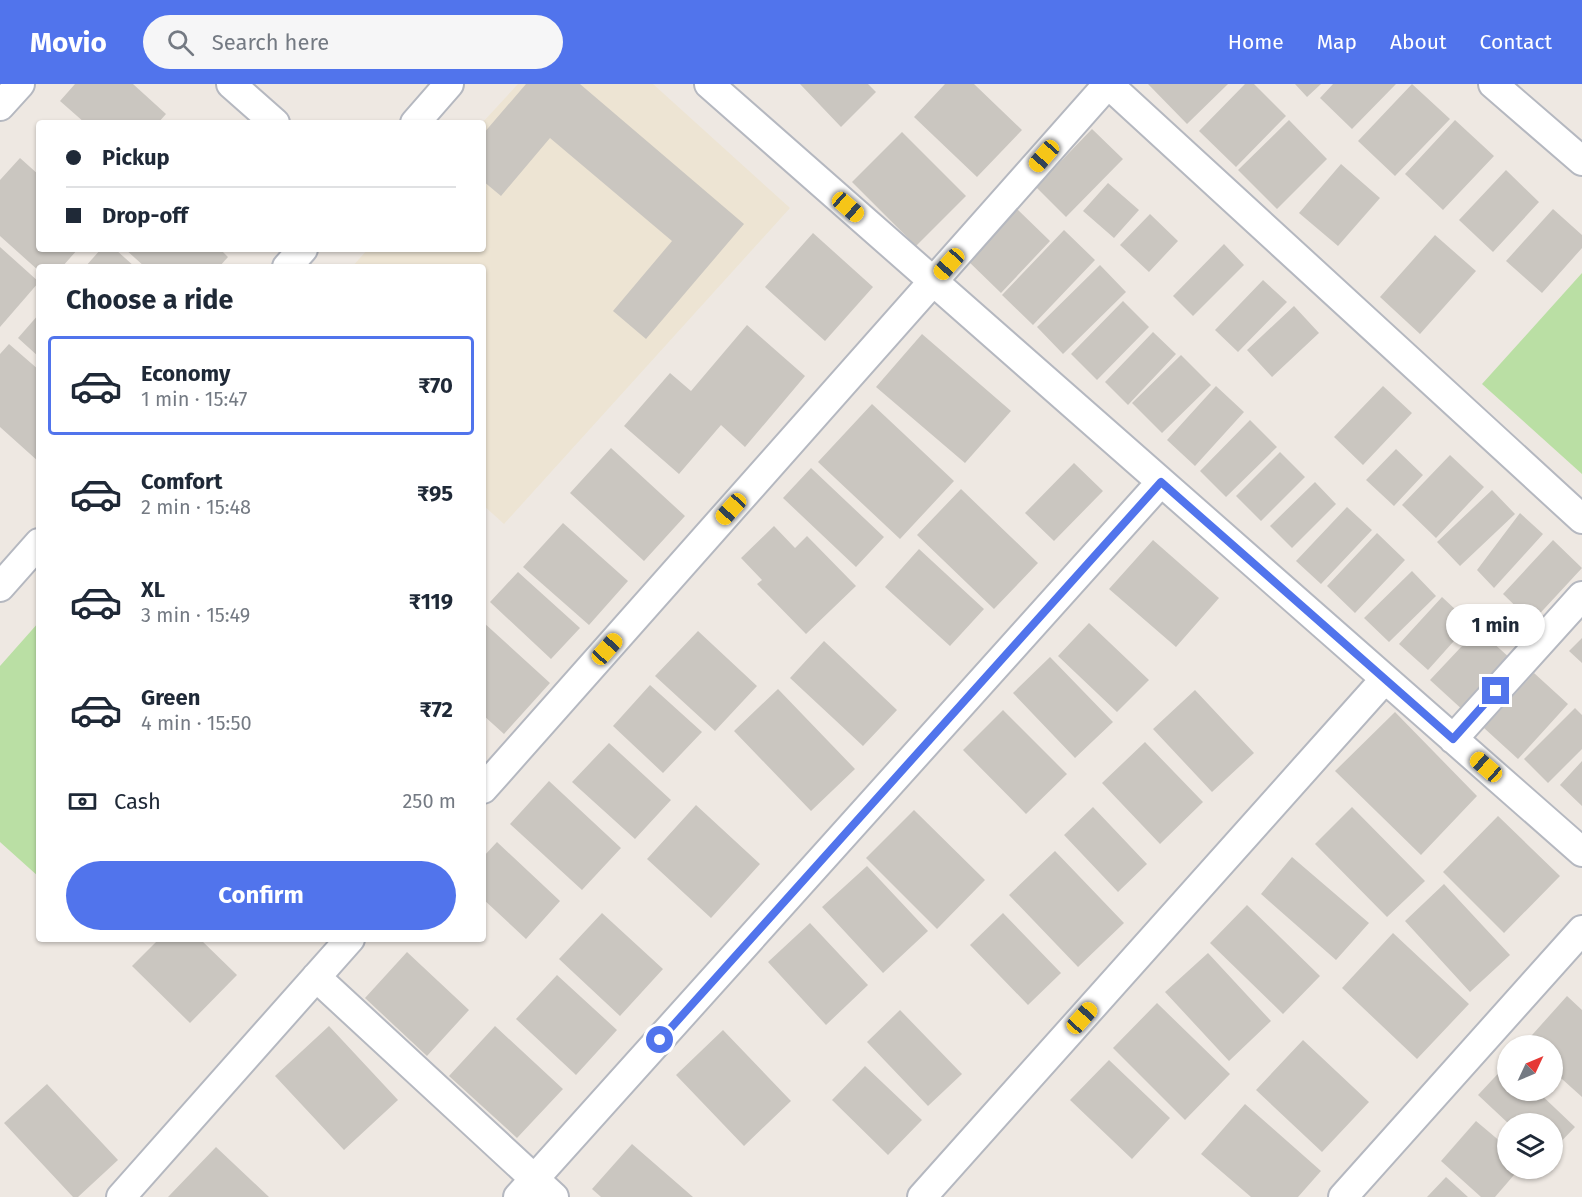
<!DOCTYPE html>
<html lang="en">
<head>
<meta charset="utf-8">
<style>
	body { margin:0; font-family:"Fira Sans",sans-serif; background:#f6f6f7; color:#1f2937; height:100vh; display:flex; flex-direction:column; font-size:22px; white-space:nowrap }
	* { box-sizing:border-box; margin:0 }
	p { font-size:20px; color:#747a83 }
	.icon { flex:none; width:33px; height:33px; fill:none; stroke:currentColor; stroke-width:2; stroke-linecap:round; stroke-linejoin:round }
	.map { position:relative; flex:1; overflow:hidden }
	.panel { position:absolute; left:36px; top:180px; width:450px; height:678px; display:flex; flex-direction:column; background:#fff; border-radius:6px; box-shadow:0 2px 4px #0004 }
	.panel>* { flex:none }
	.hud { position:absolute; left:36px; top:36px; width:450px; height:132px; border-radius:6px; box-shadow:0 2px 4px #0004; display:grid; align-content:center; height:132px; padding:0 30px; background:#fff }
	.needle { width:39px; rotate:46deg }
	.controls { position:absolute; left:1497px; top:951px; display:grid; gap:12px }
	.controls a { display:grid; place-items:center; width:66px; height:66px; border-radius:50%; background:#fff; box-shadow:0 2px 4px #0004; font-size:30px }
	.end { position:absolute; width:27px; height:27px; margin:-14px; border:8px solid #5174ec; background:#fff; box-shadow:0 0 0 3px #fff }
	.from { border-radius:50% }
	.bubble { position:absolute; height:42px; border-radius:21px; background:#fff; box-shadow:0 2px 4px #0004; font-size:20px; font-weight:700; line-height:42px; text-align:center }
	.car { position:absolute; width:18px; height:36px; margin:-18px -9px; border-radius:8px; box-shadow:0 0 4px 2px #0007; background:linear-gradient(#f5c518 24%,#345 0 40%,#f5c518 0 76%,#345 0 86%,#f5c518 0) }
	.hud b { display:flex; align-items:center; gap:21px; height:57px; font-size:22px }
	.hud b+b { border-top:2px solid #e0e1e3 }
	.hud i { width:15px; height:15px; background:#1f2937 }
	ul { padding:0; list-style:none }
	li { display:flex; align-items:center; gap:18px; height:99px; margin:0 12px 9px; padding:0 18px; border:3px solid transparent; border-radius:6px }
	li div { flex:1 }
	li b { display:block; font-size:22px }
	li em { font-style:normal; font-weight:700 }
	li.selected { border-color:#5174ec }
	li>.icon { width:54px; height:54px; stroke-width:1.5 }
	h2 { padding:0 30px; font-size:27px; line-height:72px }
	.pay { display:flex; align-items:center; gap:15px; height:66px; padding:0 30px; font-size:22px }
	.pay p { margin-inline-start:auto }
	.primary-button { display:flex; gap:12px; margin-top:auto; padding:12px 30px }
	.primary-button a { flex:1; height:69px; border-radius:36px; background:#5174ec; color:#fff; font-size:24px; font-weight:700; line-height:69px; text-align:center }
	header { display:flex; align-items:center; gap:36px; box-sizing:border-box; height:84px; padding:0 30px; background:#5174ec; color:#fff }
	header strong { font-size:28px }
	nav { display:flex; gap:33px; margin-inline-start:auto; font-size:21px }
	.search { width:420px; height:54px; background:#f6f6f7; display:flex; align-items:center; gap:15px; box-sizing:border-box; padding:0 21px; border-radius:33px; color:#747a83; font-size:22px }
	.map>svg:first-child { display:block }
	.education { fill:#ede4d3 }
	.green { fill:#badfa4 }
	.building { fill:#cac6c0 }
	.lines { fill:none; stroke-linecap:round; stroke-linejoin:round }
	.street-casing { stroke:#b5b8c0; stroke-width:32 }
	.street { stroke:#fff; stroke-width:28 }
	.route { stroke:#5174ec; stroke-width:8 }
</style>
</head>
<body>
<header>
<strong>Movio</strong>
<div class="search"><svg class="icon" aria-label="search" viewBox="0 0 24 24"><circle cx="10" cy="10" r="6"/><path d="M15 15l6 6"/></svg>Search here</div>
<nav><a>Home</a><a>Map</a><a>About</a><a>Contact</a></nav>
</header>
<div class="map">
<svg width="1582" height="1113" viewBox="0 0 1582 1113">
	<rect width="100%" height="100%" fill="#eee8e2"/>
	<path class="education" d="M518 0H653L790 124 504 440 483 421V183H352L368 165H483L482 39Z"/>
	<path class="green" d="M1582 189V390L1482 300Z
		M39 538V793L0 758V582Z"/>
	<path class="building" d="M75 0H133L166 30 158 39H85L60 17Z
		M526 0H580L744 140 646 255 613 227 672 157 550 54 501 112 483 97V50Z
		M800 0H868L876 8 841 43Z
		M945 0H974L1022 46 977 93 914 33Z
		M1148 0H1228L1187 40Z
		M1245 0H1254L1286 32 1236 83 1199 47Z
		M1295 0H1321L1307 13Z
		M1333 0H1396L1352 45 1320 14Z
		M1412 0 1450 35 1395 92 1358 57Z
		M1289 36 1327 75 1277 125 1238 86Z
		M1455 36 1494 72 1443 126 1405 90Z
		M1092 45 1123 75 1066 133 1036 103Z
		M902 48 966 112 916 162 852 98Z
		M20 74 39 91V165H78L62 183H39V187L0 152V96Z
		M1341 80 1380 114 1338 162 1299 129Z
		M1506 86 1539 118 1493 168 1459 136Z
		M1108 99 1139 126 1114 154 1083 127Z
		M1014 122 1050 157 1001 209 965 174Z
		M1553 125 1582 151V164L1542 209 1506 177Z
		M1150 130 1178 157 1149 188 1120 161Z
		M1064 146 1095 176 1033 241 1002 211Z
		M813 149 873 203 825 257 765 203Z
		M1435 151 1476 187 1420 250 1380 213Z
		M1224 160 1244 181 1193 232 1173 212Z
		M0 163 39 198 0 243Z
		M101 165H115L135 183H85Z
		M125 165H220L228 173 219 183H145Z
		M1100 181 1126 208 1063 270 1037 243Z
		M1263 196 1287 218 1238 268 1215 246Z
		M1123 217 1149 243 1097 296 1071 270Z
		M1294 222 1319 249 1272 293 1247 266Z
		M39 230V273L18 254Z
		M747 241 805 292 745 363 721 341 679 390 624 342 670 289 691 307Z
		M1153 248 1176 270 1128 321 1105 298Z
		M922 250 1011 327 965 379 876 303Z
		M9 260 39 286V378L0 343V270Z
		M1181 271 1211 301 1162 349 1132 319Z
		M1216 302 1244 328 1195 382 1167 356Z
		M1383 302 1412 329 1363 381 1334 353Z
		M872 320 954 397 900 455 818 378Z
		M1250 336 1277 363 1226 413 1200 387Z
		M611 364 685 432 644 477 570 409Z
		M1396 365 1423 391 1394 422 1366 396Z
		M1280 368 1305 393 1261 437 1236 412Z
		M1450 371 1484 403 1436 454 1402 421Z
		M1074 379 1103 407 1054 457 1025 429Z
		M811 384 884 453 856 483 783 414Z
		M1315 398 1336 420 1292 464 1270 442Z
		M961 405 1038 479 994 525 917 451Z
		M1492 406 1515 430 1460 482 1437 458Z
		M1347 423 1372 446 1321 500 1296 477Z
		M1520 429 1543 450 1494 504 1477 486Z
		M563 439 628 497 589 541 523 483Z
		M774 442 795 464 807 452 856 502 806 550 757 500 762 496 741 474Z
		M1377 449 1405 476 1355 529 1327 502Z
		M1153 456 1219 514 1176 563 1109 505Z
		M1553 456 1582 484 1532 538 1503 510Z
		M919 465 984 525 950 562 885 503Z
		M1412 487 1436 512 1389 558 1364 534Z
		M518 488 580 544 551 575 490 518Z
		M1442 513 1470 539 1428 586 1399 560Z
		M483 538 550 599 504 650 483 631Z
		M1089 539 1149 596 1117 628 1058 572Z
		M1478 545 1512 576 1465 628 1430 596Z
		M698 547 757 602 715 647 655 592Z
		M1582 554V579L1569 567Z
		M824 557 897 626 863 662 790 594Z
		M1050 573 1113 638 1075 674 1013 609Z
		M1534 589 1568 620 1518 675 1484 644Z
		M650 601 702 648 663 689 613 642Z
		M778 605 855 685 811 727 734 647Z
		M1195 606 1254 669 1212 708 1153 645Z
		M1575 624 1582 631V665L1548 699 1524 675Z
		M1003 626 1067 690 1026 730 963 666Z
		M1395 628 1477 712 1421 771 1335 687Z
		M1145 658 1203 718 1160 760 1102 699Z
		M609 659 671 716 635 755 572 698Z
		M1582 677V722L1560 701Z
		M549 697 621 764 582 806 510 740Z
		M696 721 760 780 711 834 647 775Z
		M1093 723 1147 780 1118 808 1064 751Z
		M1352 723 1425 797 1387 833 1315 760Z
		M914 726 985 796 937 845 866 774Z
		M1498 732 1560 792 1504 849 1443 788Z
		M497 758 560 817 526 855 483 815V773Z
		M1055 767 1124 839 1078 883 1009 811Z
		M1292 773 1369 839 1336 876 1261 810Z
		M867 782 928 847 883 889 822 823Z
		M1444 800 1510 871 1470 908 1405 837Z
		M1247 821 1320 892 1283 930 1210 859Z
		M602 829 663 885 620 932 559 875Z
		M1003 829 1061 889 1028 921 970 861Z
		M810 839 868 901 826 941 768 878Z
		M1393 849 1469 920 1417 975 1342 904Z
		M159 855H200L237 891 190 939 132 882Z
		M407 868 469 926 427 972 365 914Z
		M1208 869 1271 937 1229 977 1165 908Z
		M557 891 617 946 576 991 516 935Z
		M1567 912 1582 926V1013L1552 986V962H1526L1524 960Z
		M1157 919 1230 990 1185 1036 1113 964Z
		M900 926 962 990 928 1022 867 958Z
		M329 942 398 1016 344 1066 275 992Z
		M495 942 563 1005 517 1054 449 992Z
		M723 946 791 1017 744 1062 676 991Z
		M1303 956 1369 1018 1322 1068 1256 1006Z
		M1109 976 1170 1034 1132 1075 1070 1016Z
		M1508 979V1006H1536L1575 1043 1552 1067V1040H1509L1478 1011Z
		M865 982 922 1036 888 1071 832 1016Z
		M47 1000 118 1076 78 1113H73L4 1039Z
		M1245 1020 1321 1087 1298 1113H1251L1201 1070Z
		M1476 1037 1508 1064V1084H1520L1495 1113H1481L1441 1077Z
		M632 1060 693 1113H601L592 1105Z
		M216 1063 269 1113H168Z
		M1446 1093 1468 1113H1427Z"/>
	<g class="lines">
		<g class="street-casing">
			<path id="street" d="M231 0 275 39
				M709 0 1582 768
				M1108 0 1582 435
				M1493 0 1582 77
				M0 22 20 0
				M415 39 449 0
				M287 183 303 165
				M0 503 39 459
				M1453 655 1582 512
				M483 705 1108 0
				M316 893 554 1113
				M121 1113 350 855
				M518 1113 1161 398
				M922 1113 1385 595
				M1343 1113 1582 846"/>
		</g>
		<use href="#street" class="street"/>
	</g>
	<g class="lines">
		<path class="route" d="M660 956 1161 398 1453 655 1496 607"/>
	</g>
</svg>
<div class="controls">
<a><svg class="needle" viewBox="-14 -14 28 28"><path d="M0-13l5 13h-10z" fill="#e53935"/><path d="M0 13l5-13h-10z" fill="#747a83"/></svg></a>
<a><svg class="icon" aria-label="layers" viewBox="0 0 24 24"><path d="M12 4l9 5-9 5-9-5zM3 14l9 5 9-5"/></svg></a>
</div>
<i class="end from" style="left:660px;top:956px"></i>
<i class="end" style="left:1496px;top:607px"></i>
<div class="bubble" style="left:1446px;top:520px;width:99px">1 min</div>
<i class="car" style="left:1044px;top:72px;rotate:221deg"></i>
<i class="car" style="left:848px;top:123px;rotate:131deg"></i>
<i class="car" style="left:949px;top:180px;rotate:222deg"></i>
<i class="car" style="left:731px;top:425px;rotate:222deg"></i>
<i class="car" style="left:607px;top:565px;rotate:42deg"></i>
<i class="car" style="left:1486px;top:683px;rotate:311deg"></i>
<i class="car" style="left:1082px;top:934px;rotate:42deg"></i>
<div class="hud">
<b><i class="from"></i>Pickup</b>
<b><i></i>Drop-off</b>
</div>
<section class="panel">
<h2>Choose a ride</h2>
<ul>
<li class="selected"><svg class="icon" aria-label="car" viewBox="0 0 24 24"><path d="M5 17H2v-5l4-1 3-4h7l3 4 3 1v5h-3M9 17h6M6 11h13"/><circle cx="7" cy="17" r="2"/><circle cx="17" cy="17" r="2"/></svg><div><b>Economy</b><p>1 min · 15:47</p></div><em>₹70</em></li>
<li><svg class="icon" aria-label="car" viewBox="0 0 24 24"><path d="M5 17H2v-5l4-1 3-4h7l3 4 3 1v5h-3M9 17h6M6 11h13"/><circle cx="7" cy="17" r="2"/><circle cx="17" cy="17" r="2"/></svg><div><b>Comfort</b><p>2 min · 15:48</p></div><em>₹95</em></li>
<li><svg class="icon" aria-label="car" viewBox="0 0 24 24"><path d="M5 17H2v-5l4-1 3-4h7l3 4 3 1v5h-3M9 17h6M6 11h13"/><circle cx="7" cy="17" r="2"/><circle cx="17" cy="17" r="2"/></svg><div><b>XL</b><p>3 min · 15:49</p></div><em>₹119</em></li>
<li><svg class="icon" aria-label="car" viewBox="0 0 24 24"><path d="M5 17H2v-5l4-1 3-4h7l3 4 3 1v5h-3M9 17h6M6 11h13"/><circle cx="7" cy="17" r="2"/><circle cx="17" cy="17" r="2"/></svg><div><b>Green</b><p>4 min · 15:50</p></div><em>₹72</em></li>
</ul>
<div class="pay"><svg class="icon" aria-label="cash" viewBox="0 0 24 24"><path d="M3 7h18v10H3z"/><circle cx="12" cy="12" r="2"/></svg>Cash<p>250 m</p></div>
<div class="primary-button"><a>Confirm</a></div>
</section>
</div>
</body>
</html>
